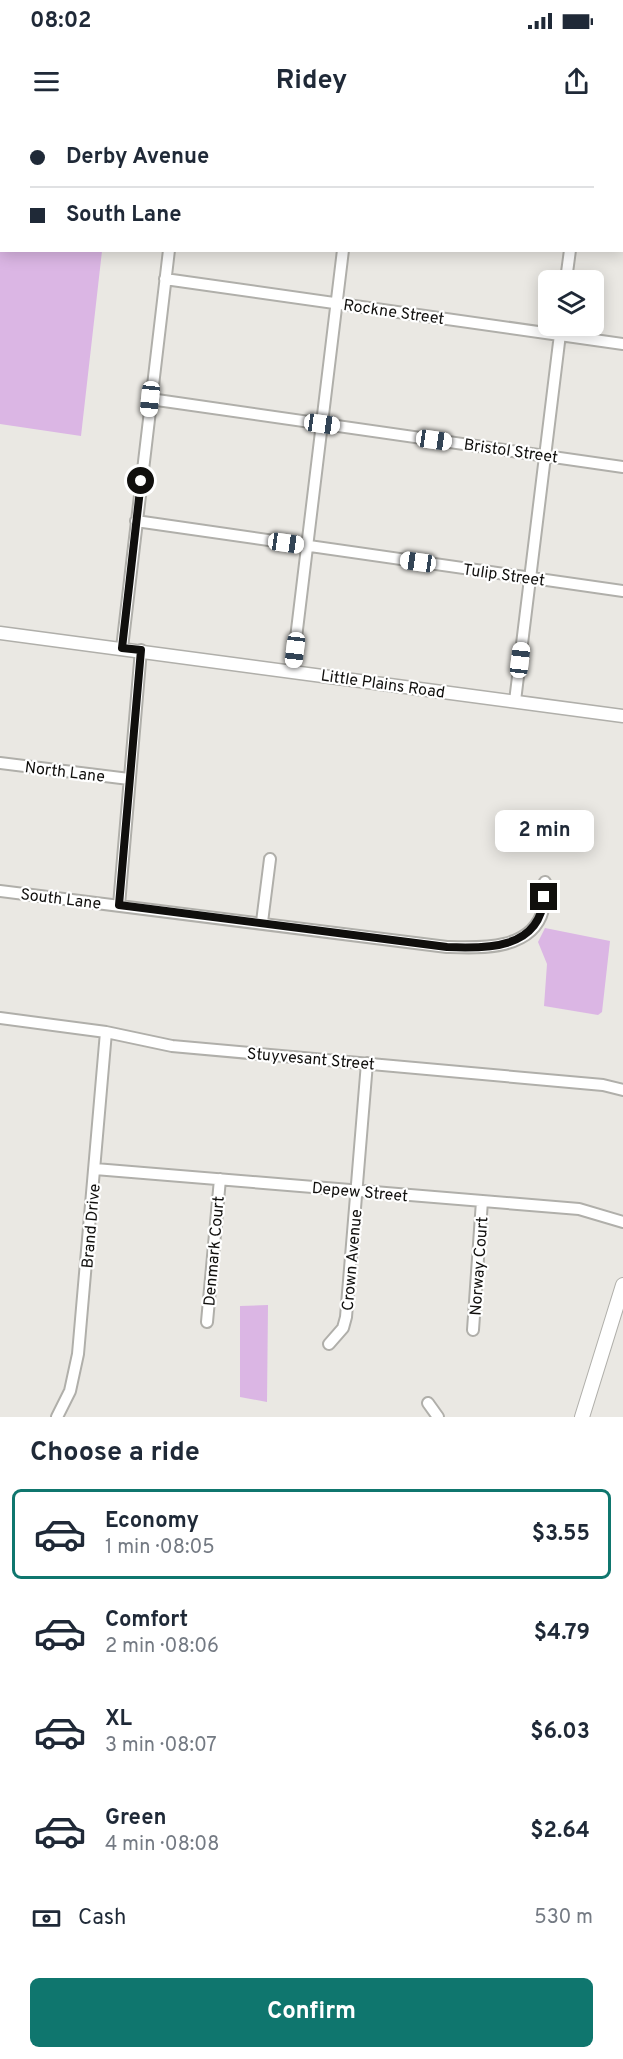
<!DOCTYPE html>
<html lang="en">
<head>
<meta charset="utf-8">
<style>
	body { margin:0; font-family:Overpass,sans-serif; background:#f6f6f7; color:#1f2937; height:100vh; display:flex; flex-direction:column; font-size:22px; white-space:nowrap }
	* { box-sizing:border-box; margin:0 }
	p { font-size:20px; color:#747a83 }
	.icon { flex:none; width:33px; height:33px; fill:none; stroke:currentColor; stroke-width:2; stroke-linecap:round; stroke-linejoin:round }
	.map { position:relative; height:1297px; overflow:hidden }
	.panel { display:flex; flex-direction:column; background:#fff; flex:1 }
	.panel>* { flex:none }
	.hud { position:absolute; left:0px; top:0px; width:624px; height:132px; box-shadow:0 3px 15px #0003; display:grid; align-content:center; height:132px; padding:0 30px; background:#fff }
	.controls { position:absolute; left:538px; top:150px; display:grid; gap:12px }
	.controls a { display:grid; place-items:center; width:66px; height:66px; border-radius:9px; background:#fff; box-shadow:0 3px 15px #0003; font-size:30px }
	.end { position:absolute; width:27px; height:27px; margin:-14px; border:8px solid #100f0d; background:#fff; box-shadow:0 0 0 3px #fff }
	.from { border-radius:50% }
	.bubble { position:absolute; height:42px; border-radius:9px; background:#fff; box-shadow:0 3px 15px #0003; font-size:20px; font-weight:700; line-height:42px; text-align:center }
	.car { position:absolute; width:18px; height:36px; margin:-18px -9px; border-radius:8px; box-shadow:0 0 4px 2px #0007; background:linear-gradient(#fff 24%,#345 0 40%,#fff 0 76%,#345 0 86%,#fff 0) }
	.hud b { display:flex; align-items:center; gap:21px; height:57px; font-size:22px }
	.hud b+b { border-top:2px solid #e0e1e3 }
	.hud i { width:15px; height:15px; background:#1f2937 }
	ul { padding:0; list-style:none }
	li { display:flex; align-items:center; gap:18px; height:90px; margin:0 12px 9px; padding:0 18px; border:3px solid transparent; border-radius:9px }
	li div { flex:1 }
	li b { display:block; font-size:22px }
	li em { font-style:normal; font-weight:700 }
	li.selected { border-color:#0f766e }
	li>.icon { width:54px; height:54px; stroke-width:1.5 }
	h2 { padding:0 30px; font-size:27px; line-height:72px }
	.pay { display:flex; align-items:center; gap:15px; height:66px; padding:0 30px; font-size:22px }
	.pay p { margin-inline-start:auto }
	.primary-button { display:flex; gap:12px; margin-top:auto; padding:12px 30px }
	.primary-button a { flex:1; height:69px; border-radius:9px; background:#0f766e; color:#fff; font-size:24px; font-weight:700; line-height:69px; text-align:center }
	.status { display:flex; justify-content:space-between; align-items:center; height:42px; padding:0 30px; background:#fff; direction:ltr }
	.status svg { height:16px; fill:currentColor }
	header { display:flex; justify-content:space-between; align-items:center; height:78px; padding:0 30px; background:#fff; font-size:27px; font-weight:700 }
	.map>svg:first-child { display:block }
	.green { fill:#dbb6e4 }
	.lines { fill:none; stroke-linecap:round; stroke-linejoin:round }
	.minor-casing { stroke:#b0afaa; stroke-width:14 }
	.tertiary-casing { stroke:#b0afaa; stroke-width:15 }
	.secondary-casing { stroke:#b0afaa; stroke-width:16 }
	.minor { stroke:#fff; stroke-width:10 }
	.tertiary { stroke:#fff; stroke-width:12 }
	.secondary { stroke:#fff; stroke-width:14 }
	.route { stroke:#100f0d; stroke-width:8 }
	.labels { text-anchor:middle; stroke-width:4.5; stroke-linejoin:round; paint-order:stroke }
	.street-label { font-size:16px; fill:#100f0d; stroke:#fff }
</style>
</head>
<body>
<div class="status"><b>08:02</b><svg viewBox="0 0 49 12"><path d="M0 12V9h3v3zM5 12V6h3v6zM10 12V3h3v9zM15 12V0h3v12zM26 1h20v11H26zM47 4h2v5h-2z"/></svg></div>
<header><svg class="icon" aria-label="menu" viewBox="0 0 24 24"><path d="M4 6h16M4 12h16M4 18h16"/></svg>Ridey<svg class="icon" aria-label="share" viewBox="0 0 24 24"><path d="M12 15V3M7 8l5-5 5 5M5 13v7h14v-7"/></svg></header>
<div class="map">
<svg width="623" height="1297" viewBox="0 0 623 1297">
	<rect width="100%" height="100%" fill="#eae8e3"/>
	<path class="green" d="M0 0H117L2 2V130L102 131 81 316 0 304Z
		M545 808 610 821 602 892 598 895 544 886 547 844 538 822Z
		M268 1185 267 1282 240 1277V1186Z"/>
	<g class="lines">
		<g class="minor-casing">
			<path id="minor" d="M184 2V0
				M327 2 328 0
				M622 102 623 103
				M165 159 623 224
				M566 160 570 130
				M150 279 623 347
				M136 401 623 471
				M122 528 169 130
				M292 551 343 130
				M515 581 561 206
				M0 643 129 659
				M0 771 447 827C479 828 532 831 543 790 545 781 544 771 545 762
				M119 785 141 530
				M262 802 270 739
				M0 898 106 912 172 926 603 965 623 970
				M95 1049 579 1089 623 1102
				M207 1202 220 1059
				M473 1210 482 1081
				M329 1224 343 1208 346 1197 367 943
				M428 1283 438 1297
				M57 1297 70 1271 78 1234 106 912"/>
		</g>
		<g class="tertiary-casing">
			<path id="tertiary" d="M0 513 623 596"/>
		</g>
		<g class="secondary-casing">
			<path id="secondary" d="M582 1297 623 1165"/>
		</g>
		<use href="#minor" class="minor"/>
		<use href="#tertiary" class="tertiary"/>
		<use href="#secondary" class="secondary"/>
	</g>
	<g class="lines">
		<path class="route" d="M141 361 122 528 141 530 119 785 447 827C487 829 540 829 544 777"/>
	</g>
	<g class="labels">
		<g class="street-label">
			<text transform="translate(394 191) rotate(8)" y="6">Rockne Street</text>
			<text transform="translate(511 330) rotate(8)" y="6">Bristol Street</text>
			<text transform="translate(504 454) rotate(8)" y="6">Tulip Street</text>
			<text transform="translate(383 563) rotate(8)" y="6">Little Plains Road</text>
			<text transform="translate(65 651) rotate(7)" y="6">North Lane</text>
			<text transform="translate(61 778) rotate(7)" y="6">South Lane</text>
			<text transform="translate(311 938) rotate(5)" y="6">Stuyvesant Street</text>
			<text transform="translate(360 1071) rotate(5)" y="6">Depew Street</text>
			<text transform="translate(90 1106) rotate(-85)" y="6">Brand Drive</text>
			<text transform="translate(213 1131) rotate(-85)" y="6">Denmark Court</text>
			<text transform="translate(351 1140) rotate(-85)" y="6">Crown Avenue</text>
			<text transform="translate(478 1146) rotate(-86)" y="6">Norway Court</text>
		</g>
	</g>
</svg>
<div class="controls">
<a><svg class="icon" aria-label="layers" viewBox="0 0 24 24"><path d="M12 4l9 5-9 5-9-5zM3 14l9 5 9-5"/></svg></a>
</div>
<i class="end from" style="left:141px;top:361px"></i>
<i class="end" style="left:544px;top:777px"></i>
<div class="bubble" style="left:495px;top:690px;width:99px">2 min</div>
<i class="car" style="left:150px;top:279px;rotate:186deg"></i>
<i class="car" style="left:322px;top:304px;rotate:98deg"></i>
<i class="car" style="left:434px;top:320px;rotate:98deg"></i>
<i class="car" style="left:286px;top:423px;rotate:98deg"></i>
<i class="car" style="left:418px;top:442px;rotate:278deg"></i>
<i class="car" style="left:295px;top:530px;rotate:187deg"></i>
<i class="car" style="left:520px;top:540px;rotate:7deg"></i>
<div class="hud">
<b><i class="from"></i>Derby Avenue</b>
<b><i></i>South Lane</b>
</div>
</div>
<section class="panel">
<h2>Choose a ride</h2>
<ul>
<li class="selected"><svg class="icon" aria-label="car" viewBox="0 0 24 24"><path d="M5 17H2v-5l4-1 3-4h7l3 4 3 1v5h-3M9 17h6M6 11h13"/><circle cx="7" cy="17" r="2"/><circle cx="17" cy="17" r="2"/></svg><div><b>Economy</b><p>1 min · 08:05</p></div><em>$3.55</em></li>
<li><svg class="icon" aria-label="car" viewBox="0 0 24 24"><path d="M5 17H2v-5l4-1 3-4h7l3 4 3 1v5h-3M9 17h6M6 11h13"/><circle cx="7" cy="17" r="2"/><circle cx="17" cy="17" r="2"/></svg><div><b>Comfort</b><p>2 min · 08:06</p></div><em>$4.79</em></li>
<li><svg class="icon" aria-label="car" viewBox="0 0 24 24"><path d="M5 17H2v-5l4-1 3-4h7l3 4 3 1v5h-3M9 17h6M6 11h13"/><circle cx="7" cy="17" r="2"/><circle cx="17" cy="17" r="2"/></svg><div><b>XL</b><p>3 min · 08:07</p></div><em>$6.03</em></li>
<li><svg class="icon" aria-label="car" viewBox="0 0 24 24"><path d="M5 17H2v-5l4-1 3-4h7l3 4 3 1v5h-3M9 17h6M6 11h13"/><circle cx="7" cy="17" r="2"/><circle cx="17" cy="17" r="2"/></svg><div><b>Green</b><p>4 min · 08:08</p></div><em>$2.64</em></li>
</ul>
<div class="pay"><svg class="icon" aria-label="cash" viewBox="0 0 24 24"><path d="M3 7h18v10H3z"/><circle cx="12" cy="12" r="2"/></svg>Cash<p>530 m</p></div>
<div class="primary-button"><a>Confirm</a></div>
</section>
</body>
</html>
